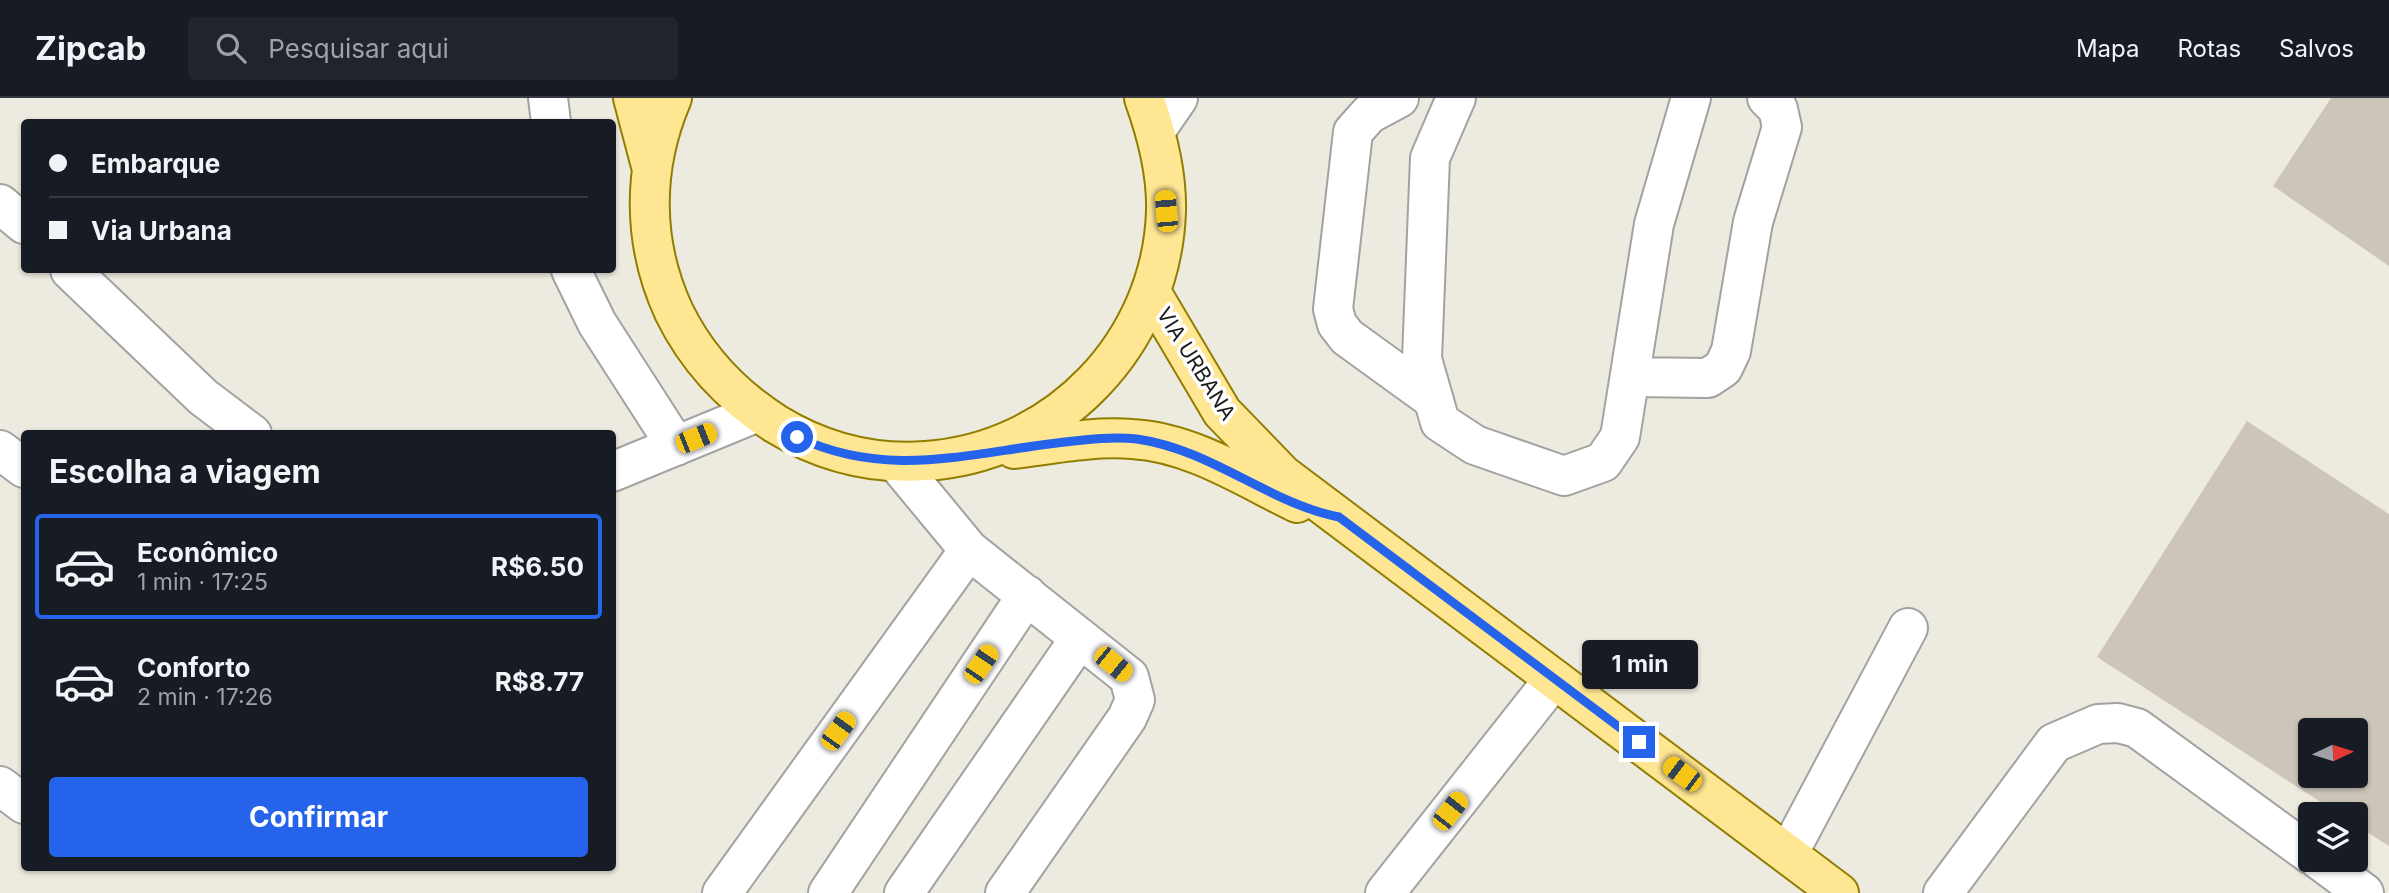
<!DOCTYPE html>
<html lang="pt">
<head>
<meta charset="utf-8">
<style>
	body { margin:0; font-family:Inter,sans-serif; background:#20242c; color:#f1f3f6; height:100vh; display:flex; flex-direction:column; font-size:26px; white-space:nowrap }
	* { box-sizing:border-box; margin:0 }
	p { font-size:23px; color:#9ea1a6 }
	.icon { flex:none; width:38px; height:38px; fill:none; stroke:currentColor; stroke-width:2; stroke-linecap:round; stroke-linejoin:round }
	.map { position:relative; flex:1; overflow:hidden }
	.panel { position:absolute; left:21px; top:332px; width:595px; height:441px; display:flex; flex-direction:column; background:#171b24; border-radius:7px; box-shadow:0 2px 5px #0004 }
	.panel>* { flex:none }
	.guide { position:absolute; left:21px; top:21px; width:595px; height:154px; border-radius:7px; box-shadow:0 2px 5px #0004; display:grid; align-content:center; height:154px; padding:0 28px; background:#171b24 }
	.needle { width:46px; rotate:86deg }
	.fabs { position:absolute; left:2298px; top:620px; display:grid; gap:14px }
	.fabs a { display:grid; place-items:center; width:70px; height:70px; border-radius:7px; background:#171b24; box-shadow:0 2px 5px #0004; font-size:35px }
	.end { position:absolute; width:32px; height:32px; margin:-16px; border:9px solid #2563eb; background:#fff; box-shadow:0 0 0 4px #fff }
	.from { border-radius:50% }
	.bubble { position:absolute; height:49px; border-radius:7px; background:#171b24; box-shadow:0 2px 5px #0004; font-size:23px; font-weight:700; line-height:49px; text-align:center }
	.car { position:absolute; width:21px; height:42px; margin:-21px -10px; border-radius:9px; box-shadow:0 0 5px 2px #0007; background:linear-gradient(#f5c518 24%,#345 0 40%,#f5c518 0 76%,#345 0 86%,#f5c518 0) }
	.guide b { display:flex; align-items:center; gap:24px; height:66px; font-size:26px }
	.guide b+b { border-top:2px solid #363941 }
	.guide i { width:18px; height:18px; background:#f1f3f6 }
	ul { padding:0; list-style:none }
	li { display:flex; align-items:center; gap:21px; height:105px; margin:0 14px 10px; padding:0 14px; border:4px solid transparent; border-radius:7px }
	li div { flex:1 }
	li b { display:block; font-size:26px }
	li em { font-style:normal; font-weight:700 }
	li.selected { border-color:#2563eb }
	li>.icon { width:63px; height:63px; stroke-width:1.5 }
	h2 { padding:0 28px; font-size:32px; line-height:84px }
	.button { display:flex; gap:14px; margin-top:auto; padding:14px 28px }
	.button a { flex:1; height:80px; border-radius:7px; background:#2563eb; color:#fff; font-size:28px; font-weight:700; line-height:80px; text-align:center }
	header { display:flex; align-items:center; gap:42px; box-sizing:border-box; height:98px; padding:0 35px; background:#171b24; border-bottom:2px solid #363941 }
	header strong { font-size:33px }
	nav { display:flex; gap:38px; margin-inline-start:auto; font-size:24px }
	.search { width:490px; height:63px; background:#20242c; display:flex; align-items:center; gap:18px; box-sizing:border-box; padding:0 24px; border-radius:7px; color:#9ea1a6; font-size:26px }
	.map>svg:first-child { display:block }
	.building { fill:#cdc5b9; fill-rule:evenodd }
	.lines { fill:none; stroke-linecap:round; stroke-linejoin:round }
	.minor-casing { stroke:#a2a2a2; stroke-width:42 }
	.major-casing { stroke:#917e00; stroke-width:42 }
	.minor { stroke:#fff; stroke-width:38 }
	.major { stroke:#ffe692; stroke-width:38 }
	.route { stroke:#2563eb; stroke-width:9 }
	.labels { text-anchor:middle; stroke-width:7; stroke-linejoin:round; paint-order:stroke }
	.street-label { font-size:21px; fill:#1b1b1b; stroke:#fff }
</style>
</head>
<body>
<header>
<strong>Zipcab</strong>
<div class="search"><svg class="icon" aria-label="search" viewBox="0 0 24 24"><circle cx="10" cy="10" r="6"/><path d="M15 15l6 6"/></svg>Pesquisar aqui</div>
<nav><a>Mapa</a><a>Rotas</a><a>Salvos</a></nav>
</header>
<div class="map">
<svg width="2389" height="795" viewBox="0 0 2389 795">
	<rect width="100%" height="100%" fill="#edebdf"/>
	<path class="building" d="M2331 0H2389V168L2273 88Z
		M2247 323 2389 416V748L2356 727V716H2339L2097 559ZM2310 632H2356V677H2310Z"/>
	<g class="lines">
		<g class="minor-casing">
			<path id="minor" d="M548 0 551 24
				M1399 0 1369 16 1353 34 1333 211 1337 226 1347 239 1434 302
				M1456 0 1430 60 1422 261 1440 324 1475 347 1564 378 1603 364 1620 339 1654 126 1691 0
				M1156 32 1178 0
				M0 106 24 126
				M70 172 203 299 252 336
				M571 172 597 225 676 348
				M1631 279 1708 280 1723 270 1731 253 1753 124 1782 29 1778 11 1767 0
				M0 352 24 370
				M897 365 969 452 1129 579 1135 602 1127 620 1005 795
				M612 374 758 314
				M0 688 24 706
				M1788 756 1908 530
				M2318 761 2364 795
				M722 795 969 452
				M828 795 1027 497
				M904 795 1080 540
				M1385 795 1554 581
				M1943 795 2054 645 2098 626 2118 625 2137 630 2310 756"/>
		</g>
		<g class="major-casing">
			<path id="major" d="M633 0 651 68
				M672 0C642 70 642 145 674 214 697 261 732 298 776 326 822 354 872 367 926 363 1057 354 1162 245 1166 113 1167 75 1157 36 1144 0
				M1151 194 1222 314 1283 377 1839 795
				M1014 351C1053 346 1093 338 1132 341 1191 344 1246 380 1297 405"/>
		</g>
		<use href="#minor" class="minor"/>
		<use href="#major" class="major"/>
	</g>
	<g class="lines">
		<path class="route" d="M797 339C887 381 964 356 1057 345 1083 342 1111 338 1137 341 1213 352 1268 405 1339 419L1639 644"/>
	</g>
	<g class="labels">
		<g class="street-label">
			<text transform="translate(1196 266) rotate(58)" y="7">VIA URBANA</text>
		</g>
	</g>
</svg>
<div class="fabs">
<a><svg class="needle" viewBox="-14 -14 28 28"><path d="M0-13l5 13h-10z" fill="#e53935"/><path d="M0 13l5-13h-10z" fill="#9ea1a6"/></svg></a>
<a><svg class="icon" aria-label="layers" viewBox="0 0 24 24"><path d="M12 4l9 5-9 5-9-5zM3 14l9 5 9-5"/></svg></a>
</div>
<i class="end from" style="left:797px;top:339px"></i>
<i class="end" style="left:1639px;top:644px"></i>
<div class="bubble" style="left:1582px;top:542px;width:116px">1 min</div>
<i class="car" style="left:1166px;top:113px;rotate:355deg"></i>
<i class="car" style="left:696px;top:340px;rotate:68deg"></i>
<i class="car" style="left:981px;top:566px;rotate:34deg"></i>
<i class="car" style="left:1113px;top:566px;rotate:129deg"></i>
<i class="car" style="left:838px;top:633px;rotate:36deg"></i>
<i class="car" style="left:1682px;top:676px;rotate:307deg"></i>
<i class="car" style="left:1450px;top:713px;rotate:38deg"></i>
<div class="guide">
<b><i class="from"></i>Embarque</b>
<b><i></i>Via Urbana</b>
</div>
<section class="panel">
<h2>Escolha a viagem</h2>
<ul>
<li class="selected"><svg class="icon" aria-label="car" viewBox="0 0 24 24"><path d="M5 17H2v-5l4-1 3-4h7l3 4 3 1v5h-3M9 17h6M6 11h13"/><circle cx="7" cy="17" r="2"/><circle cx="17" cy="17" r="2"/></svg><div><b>Econômico</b><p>1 min · 17:25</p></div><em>R$6.50</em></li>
<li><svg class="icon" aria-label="car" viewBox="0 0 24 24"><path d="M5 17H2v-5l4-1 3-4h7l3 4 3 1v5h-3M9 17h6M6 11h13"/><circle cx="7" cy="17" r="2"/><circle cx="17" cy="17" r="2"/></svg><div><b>Conforto</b><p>2 min · 17:26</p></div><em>R$8.77</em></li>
</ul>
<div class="button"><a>Confirmar</a></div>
</section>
</div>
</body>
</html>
